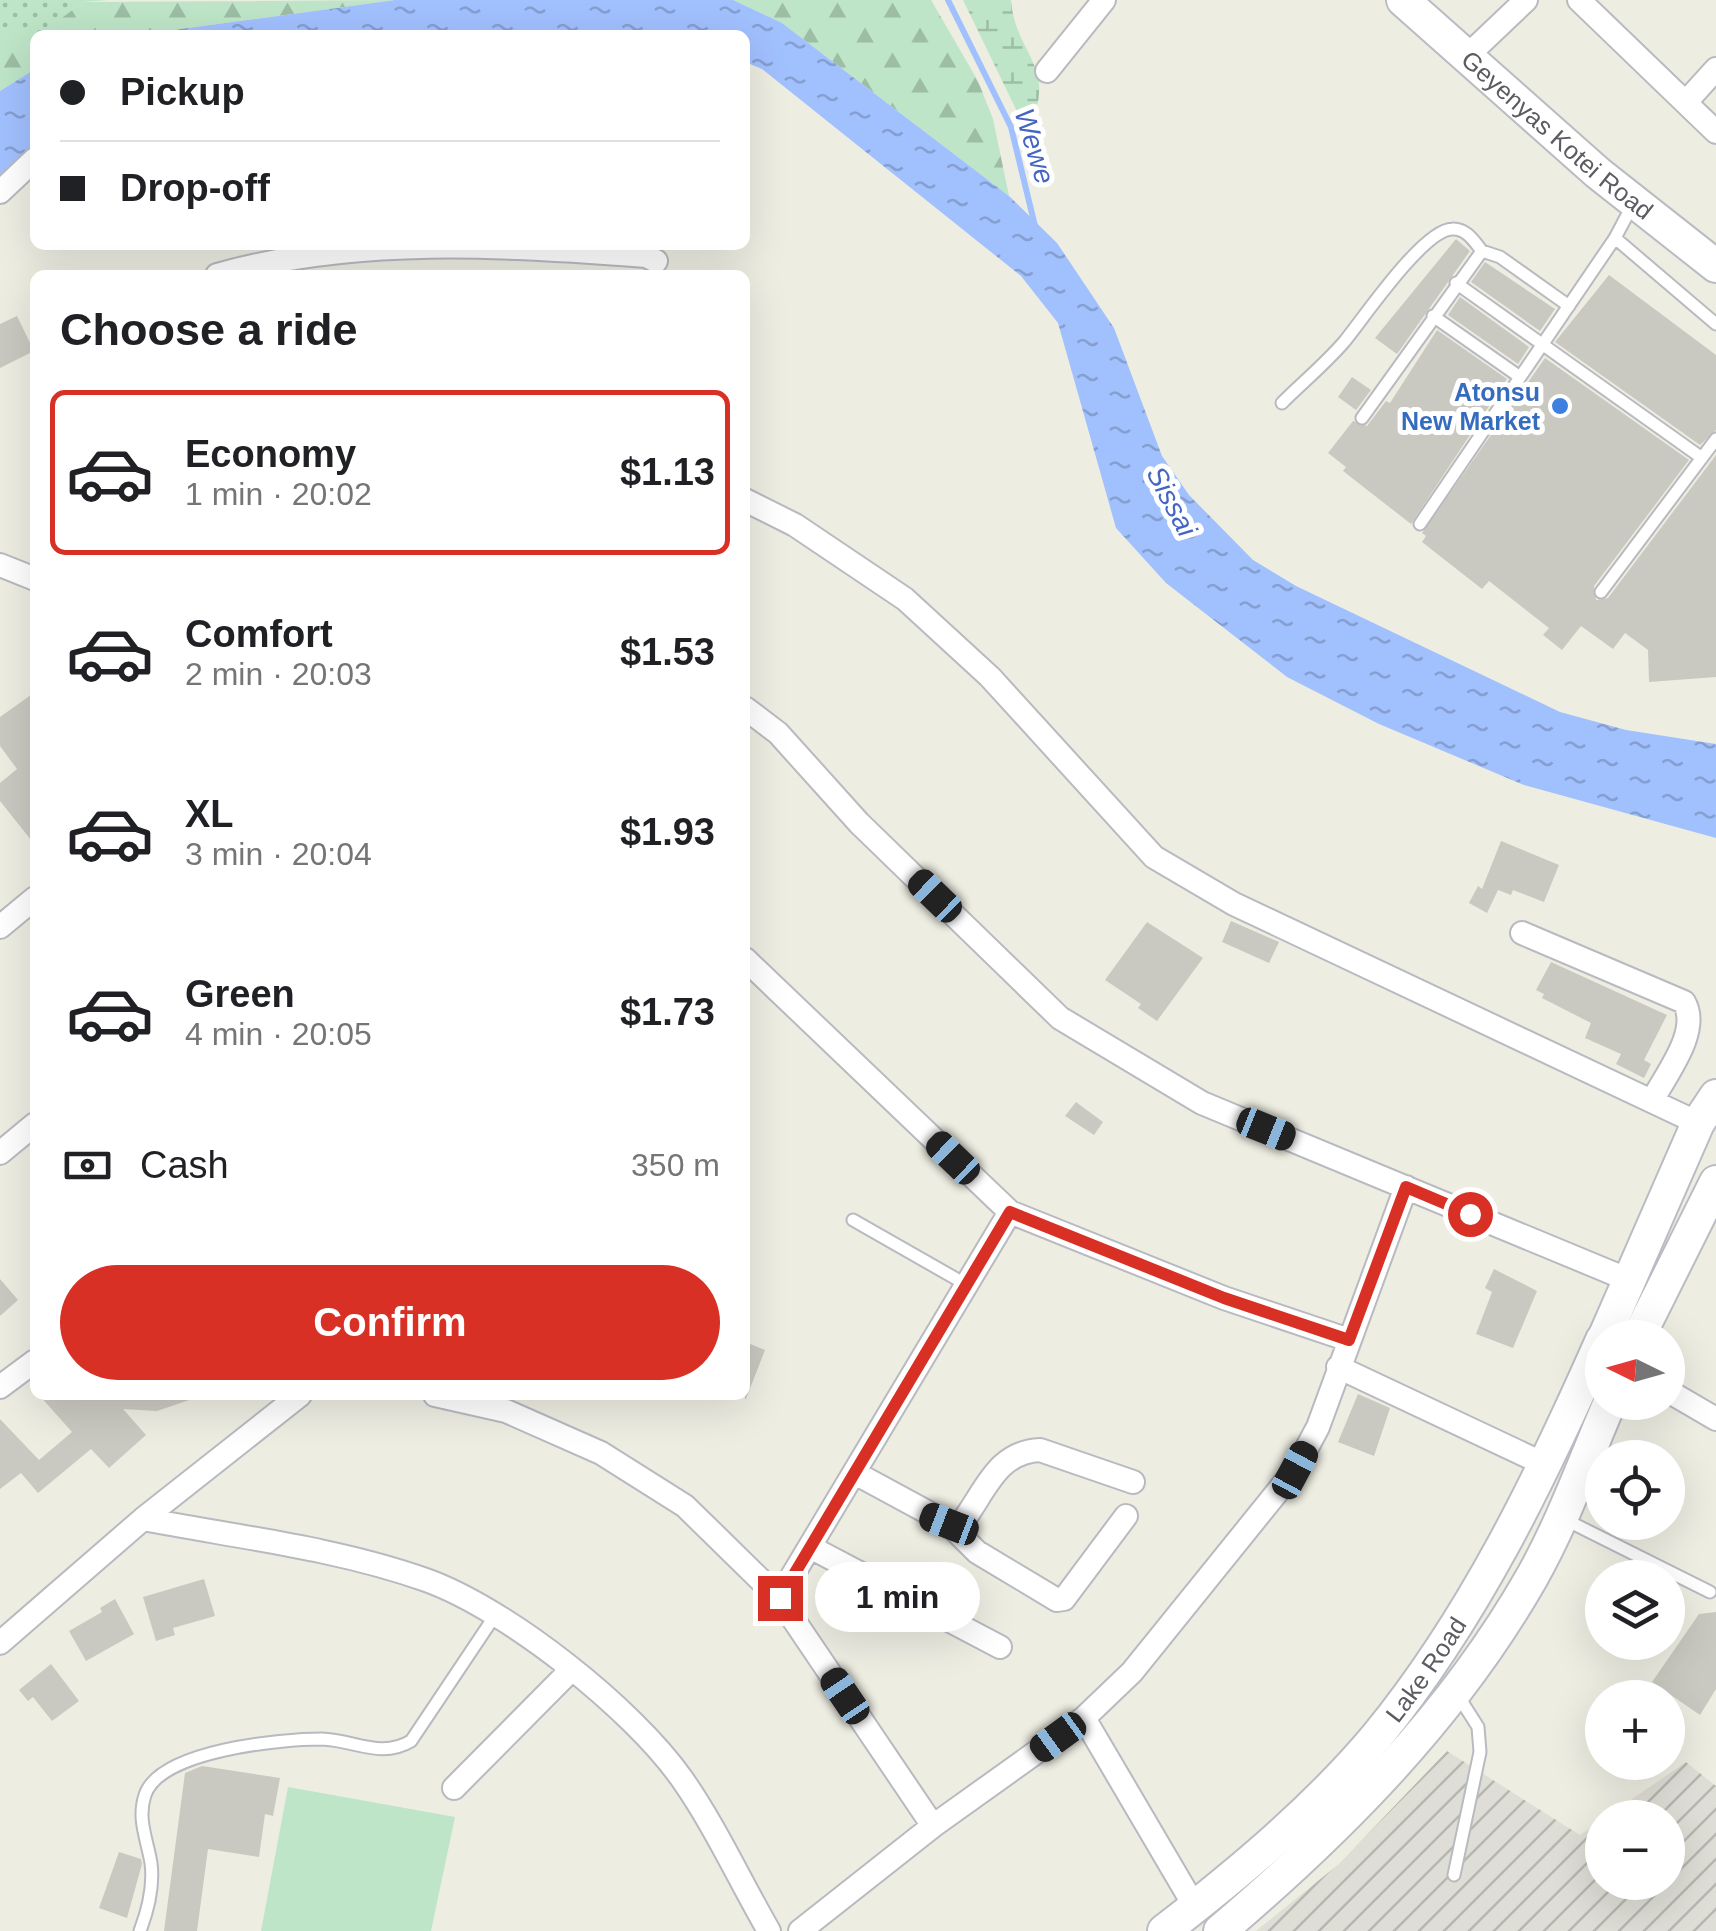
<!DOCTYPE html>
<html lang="en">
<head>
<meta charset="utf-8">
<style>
	body { margin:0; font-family:Helvetica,sans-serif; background:#f6f6f6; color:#202124; height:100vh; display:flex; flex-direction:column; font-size:38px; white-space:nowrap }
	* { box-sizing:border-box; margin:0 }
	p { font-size:32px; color:#757577 }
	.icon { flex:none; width:55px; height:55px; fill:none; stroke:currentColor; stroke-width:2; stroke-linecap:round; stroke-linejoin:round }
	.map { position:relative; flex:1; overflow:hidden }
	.panel { position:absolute; left:30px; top:270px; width:720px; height:1130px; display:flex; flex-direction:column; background:#fff; border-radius:15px; box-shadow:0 10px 40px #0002 }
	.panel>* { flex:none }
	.hud { position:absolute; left:30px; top:30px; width:720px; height:220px; border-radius:15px; box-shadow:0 10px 40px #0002; display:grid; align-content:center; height:220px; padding:0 30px; background:#fff }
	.needle { width:65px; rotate:275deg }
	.fabs { position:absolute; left:1585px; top:1320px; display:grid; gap:20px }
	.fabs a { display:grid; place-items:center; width:100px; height:100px; border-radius:50%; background:#fff; box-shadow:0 10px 40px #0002; font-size:50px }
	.end { position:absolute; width:45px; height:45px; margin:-22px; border:12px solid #d93025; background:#fff; box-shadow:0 0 0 5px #fff }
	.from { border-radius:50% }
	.bubble { position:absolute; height:70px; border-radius:35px; background:#fff; box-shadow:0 10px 40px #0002; font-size:32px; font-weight:700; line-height:70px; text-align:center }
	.car { position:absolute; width:30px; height:60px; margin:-30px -15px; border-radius:12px; box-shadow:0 0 8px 2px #0007; background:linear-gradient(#222 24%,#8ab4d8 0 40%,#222 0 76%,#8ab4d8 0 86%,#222 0) }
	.hud b { display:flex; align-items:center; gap:35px; height:95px; font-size:38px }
	.hud b+b { border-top:2px solid #e0e0e0 }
	.hud i { width:25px; height:25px; background:#202124 }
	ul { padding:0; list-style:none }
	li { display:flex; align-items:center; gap:30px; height:165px; margin:0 20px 15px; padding:0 10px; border:5px solid transparent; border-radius:15px }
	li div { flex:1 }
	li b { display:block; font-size:38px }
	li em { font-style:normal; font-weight:700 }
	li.current { border-color:#d93025 }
	li>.icon { width:90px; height:90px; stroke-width:1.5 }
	h2 { padding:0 30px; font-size:45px; line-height:120px }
	.pay { display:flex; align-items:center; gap:25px; height:110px; padding:0 30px; font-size:38px }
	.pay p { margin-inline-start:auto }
	.button { display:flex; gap:20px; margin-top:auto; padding:20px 30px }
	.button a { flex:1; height:115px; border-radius:60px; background:#d93025; color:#fff; font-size:40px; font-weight:700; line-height:115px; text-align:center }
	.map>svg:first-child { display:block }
	.industrial { fill:url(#industrial-furrows) }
	.grass { fill:url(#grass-dots) }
	.forest { fill:url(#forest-firs) }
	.wetland { fill:url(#wetland-marsh) }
	.pitch { fill:#bee5c7 }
	.water { fill:url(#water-ripples) }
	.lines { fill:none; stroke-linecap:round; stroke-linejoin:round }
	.stream { stroke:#a1c0fe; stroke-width:6 }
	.building { fill:#cac9c1 }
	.lane-casing { stroke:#b9bac0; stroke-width:15 }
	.street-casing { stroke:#b9bac0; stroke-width:26 }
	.secondary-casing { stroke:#babcc3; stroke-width:36 }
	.lane { stroke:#fff; stroke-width:11 }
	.street { stroke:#fff; stroke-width:22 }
	.secondary { stroke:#fff; stroke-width:32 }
	.route { stroke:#d93025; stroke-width:12 }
	.shop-dot { fill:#3f7fe0; stroke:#fff; stroke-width:4 }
	.labels { text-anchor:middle; stroke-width:10; stroke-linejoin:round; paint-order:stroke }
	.street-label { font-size:25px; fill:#5a5c62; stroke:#fff }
	.shop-label { font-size:25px; font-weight:bold; fill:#366cbe; stroke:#fff; text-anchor:end }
	.water-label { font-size:28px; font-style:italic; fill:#4465c1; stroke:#fff }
</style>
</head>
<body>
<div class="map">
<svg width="1716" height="1931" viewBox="0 0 1716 1931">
	<defs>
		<pattern id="industrial-furrows" width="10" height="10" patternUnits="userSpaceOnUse" patternTransform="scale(2.5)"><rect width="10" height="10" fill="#deded6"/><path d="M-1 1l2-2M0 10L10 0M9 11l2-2" fill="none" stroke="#b7b7b1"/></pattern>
		<pattern id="grass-dots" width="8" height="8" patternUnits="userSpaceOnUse" patternTransform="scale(2.5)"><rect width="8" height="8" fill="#bee5c7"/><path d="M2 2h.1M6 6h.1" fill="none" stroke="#9dbda5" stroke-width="1.8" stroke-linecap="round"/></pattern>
		<pattern id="forest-firs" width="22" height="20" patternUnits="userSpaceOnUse" patternTransform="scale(2.5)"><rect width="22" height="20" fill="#bee5c7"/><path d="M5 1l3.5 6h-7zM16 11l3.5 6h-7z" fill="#9dbda5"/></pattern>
		<pattern id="wetland-marsh" width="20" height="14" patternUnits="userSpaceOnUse" patternTransform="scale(2.5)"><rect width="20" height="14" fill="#bee5c7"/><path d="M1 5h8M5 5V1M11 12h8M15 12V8" fill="none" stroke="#9dbda5"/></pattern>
		<pattern id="water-ripples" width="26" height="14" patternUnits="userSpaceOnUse" patternTransform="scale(2.5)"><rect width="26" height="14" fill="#a1c0fe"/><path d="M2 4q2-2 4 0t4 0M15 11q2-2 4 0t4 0" fill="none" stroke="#869fd1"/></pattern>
	</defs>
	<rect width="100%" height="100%" fill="#edede2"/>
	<path class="industrial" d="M1447 1751 1580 1835 1602 1820V1882H1668V1818L1606 1817 1686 1762 1716 1786V1931H1256L1339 1864Z"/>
	<path class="grass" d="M0 0H108L83 2 47 30H0Z"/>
	<path class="forest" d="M395 0 137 35H35V69L0 91V30H46L83 2Z
		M733 0H931L978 81 993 119 1009 196 782 23Z"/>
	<path class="wetland" d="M963 0H1011C1014 53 1062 70 1026 130Z"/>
	<path class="pitch" d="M288 1787 455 1817 431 1931H261Z"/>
	<path class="water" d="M395 0H733L782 23 1009 196 1057 243 1114 328 1162 456 1189 495 1253 560 1296 586 1560 712 1626 730 1716 744V838L1524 785 1379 724 1287 677 1166 583 1116 528 1058 323 1021 276 762 69 745 62V35H137Z
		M35 69V150L0 180V91Z"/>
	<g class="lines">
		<path class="stream" d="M948 0 1011 127 1035 226"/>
	</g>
	<path class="building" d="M1456 239 1470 251 1397 354 1375 338Z
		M1485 262 1555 309 1540 331 1471 282Z
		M1609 275 1716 355V430L1700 445 1555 342Z
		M1460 297 1529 347 1518 364 1448 315Z
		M17 316 34 351 0 368V324Z
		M1437 330 1507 379 1411 524 1343 471 1346 467 1328 453 1353 421 1367 426 1386 401 1390 403Z
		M1545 358 1689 460 1594 586 1596 600 1608 598 1716 455V677L1649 682 1648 650 1625 633 1613 649 1581 626 1562 650 1543 635 1549 628 1489 581 1482 589 1422 542 1426 536 1422 533Z
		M1352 377 1371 390 1356 410 1338 397Z
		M35 692V845L0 801V783L17 769 0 746V717Z
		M1501 841 1559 865 1544 902 1513 890 1511 895 1498 890 1487 913 1469 903 1478 886 1482 889Z
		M1231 921 1279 942 1269 963 1222 942Z
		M1147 922 1203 958 1157 1021 1138 1008 1141 1004 1105 980Z
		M1551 962 1667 1015 1644 1060 1651 1064 1644 1078 1616 1064 1621 1054 1585 1038 1591 1023 1542 998 1544 994 1536 990Z
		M1076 1102 1103 1122 1094 1135 1065 1116Z
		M1494 1269 1537 1291 1513 1348 1476 1334 1492 1292 1485 1288Z
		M0 1279 18 1300 0 1316Z
		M745 1342 765 1350 746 1399H745Z
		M1358 1394 1390 1408 1374 1456 1338 1442Z
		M39 1395H195V1398L157 1411 123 1409 146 1435 109 1468 91 1449 38 1493 21 1473 0 1489V1419L39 1460 72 1432Z
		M204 1579 215 1616 173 1628 175 1635 156 1641 143 1597Z
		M115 1599 134 1634 86 1661 69 1631 102 1612 100 1608Z
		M1716 1612V1689L1700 1715 1652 1682 1699 1614Z
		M51 1664 79 1701 52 1721 33 1697 28 1701 19 1690Z
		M202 1766 280 1778 273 1816 265 1814 259 1857 208 1849 197 1931H164L185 1773Z
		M119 1852 141 1859 142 1864 127 1918 99 1908Z"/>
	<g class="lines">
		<g class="lane-casing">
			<path id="lane" d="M1615 238 1716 324
				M1456 283 1702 458
				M1433 316 1520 377
				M1282 403C1302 383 1325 364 1344 342 1363 319 1423 230 1452 229 1466 228 1474 241 1482 251
				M1362 418 1482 251 1500 257 1569 306
				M1420 524 1615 238 1633 204
				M1601 592 1716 439
				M853 1220 967 1285
				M1564 1519 1710 1592
				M1454 1875 1480 1752 1478 1727 1457 1694
				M140 1931C148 1910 154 1886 151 1863 147 1839 137 1819 145 1795 160 1750 282 1739 322 1739 354 1740 381 1759 411 1741L494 1617"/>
		</g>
		<g class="street-casing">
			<path id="street" d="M1579 0 1716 132
				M1466 57 1526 0
				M1047 71 1104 0
				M1686 102 1716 69
				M0 192 35 159
				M217 275C354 236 505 245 646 256L656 261
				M745 500 795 525 905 599 990 677 1154 857 1234 904 1698 1123
				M0 565 35 579
				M745 708 778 733 859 823 1060 1018 1202 1103 1629 1280
				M0 927 35 898
				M1522 933 1684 1002C1701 1031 1666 1074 1652 1101
				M745 959 1010 1212
				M0 1153 35 1124
				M1338 1367 1544 1464
				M0 1387 35 1361
				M1668 1391 1716 1419
				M435 1395 506 1411 601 1453 685 1506 779 1598 933 1826
				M855 1473 949 1524 963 1521C986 1490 997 1452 1040 1450L1133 1482
				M143 1519C237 1537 336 1548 426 1580 507 1609 632 1708 682 1779 715 1826 740 1881 769 1931
				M949 1524 977 1552 1057 1600 1064 1599 1126 1516
				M810 1547 1000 1647
				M779 1598 1010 1212 1224 1298 1349 1340
				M0 1643 143 1519 300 1395
				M1084 1718 1195 1907
				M454 1788 571 1670
				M800 1931 933 1826 1084 1718 1132 1672 1295 1470 1318 1427 1406 1187"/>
		</g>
		<g class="secondary-casing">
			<g id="secondary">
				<path id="s1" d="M1403 0 1598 173 1716 266"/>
				<path d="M1604 1338 1698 1123 1716 1096"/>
				<path d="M1638 1338 1716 1182"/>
				<path id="s2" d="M1164 1931C1239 1873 1316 1809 1377 1736 1473 1619 1541 1478 1602 1340"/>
				<path d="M1220 1931C1340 1829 1453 1716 1532 1577 1563 1522 1585 1460 1610 1402"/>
			</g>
		</g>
		<use href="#lane" class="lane"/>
		<use href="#street" class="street"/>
		<use href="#secondary" class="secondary"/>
	</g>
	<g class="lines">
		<path class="route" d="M780 1598 1010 1212 1224 1298 1349 1340 1406 1187 1470 1214"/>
	</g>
	<circle class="shop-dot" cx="1560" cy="406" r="10"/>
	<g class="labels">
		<g class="street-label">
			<text dy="9" stroke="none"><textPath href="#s1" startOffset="205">Geyenyas Kotei Road</textPath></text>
			<text dy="9" stroke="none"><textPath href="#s2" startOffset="372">Lake Road</textPath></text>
		</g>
		<g class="shop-label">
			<text x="1540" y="401">Atonsu<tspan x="1540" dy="29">New Market</tspan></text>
		</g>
		<g class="water-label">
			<text transform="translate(1035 146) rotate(73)" y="10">Wewe</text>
			<text transform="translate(1172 501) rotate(62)" y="10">Sissai</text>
		</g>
	</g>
</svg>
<div class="fabs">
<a><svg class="needle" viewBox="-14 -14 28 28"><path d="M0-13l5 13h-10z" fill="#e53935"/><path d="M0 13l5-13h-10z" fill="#757577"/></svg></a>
<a><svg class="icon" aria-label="locate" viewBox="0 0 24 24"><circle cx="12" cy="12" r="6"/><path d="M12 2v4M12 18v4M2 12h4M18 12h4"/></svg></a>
<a><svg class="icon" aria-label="layers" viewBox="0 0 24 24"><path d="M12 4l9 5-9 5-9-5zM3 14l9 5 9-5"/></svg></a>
<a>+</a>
<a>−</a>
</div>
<i class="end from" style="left:1470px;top:1214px"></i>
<i class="end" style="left:780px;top:1598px"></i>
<div class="bubble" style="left:815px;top:1562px;width:165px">1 min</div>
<i class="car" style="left:935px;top:896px;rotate:314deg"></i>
<i class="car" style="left:1266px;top:1129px;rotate:112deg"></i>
<i class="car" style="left:953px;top:1158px;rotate:314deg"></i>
<i class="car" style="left:1295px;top:1470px;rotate:28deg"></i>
<i class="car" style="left:949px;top:1524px;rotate:291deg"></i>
<i class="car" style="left:845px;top:1696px;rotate:326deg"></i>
<i class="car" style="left:1058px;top:1737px;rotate:234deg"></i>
<div class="hud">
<b><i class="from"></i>Pickup</b>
<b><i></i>Drop-off</b>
</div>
<section class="panel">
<h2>Choose a ride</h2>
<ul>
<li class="current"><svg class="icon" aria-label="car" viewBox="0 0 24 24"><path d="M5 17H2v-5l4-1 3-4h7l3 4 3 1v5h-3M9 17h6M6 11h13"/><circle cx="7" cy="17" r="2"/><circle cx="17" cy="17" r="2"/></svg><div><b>Economy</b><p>1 min · 20:02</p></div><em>$1.13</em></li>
<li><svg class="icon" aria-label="car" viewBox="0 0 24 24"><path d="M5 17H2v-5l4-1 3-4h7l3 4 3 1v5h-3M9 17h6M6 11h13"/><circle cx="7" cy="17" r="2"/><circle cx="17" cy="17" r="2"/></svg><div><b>Comfort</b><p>2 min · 20:03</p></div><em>$1.53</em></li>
<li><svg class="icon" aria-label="car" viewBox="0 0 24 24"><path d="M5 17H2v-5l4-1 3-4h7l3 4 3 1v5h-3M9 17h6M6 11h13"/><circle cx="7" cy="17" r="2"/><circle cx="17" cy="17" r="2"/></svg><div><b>XL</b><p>3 min · 20:04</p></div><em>$1.93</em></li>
<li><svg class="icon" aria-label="car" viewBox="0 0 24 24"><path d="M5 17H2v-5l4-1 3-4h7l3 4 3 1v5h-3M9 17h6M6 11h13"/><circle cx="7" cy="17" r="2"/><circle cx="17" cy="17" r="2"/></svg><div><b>Green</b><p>4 min · 20:05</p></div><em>$1.73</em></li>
</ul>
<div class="pay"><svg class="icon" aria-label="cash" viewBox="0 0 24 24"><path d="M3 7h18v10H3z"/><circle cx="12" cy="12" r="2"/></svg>Cash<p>350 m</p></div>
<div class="button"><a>Confirm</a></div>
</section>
</div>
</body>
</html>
